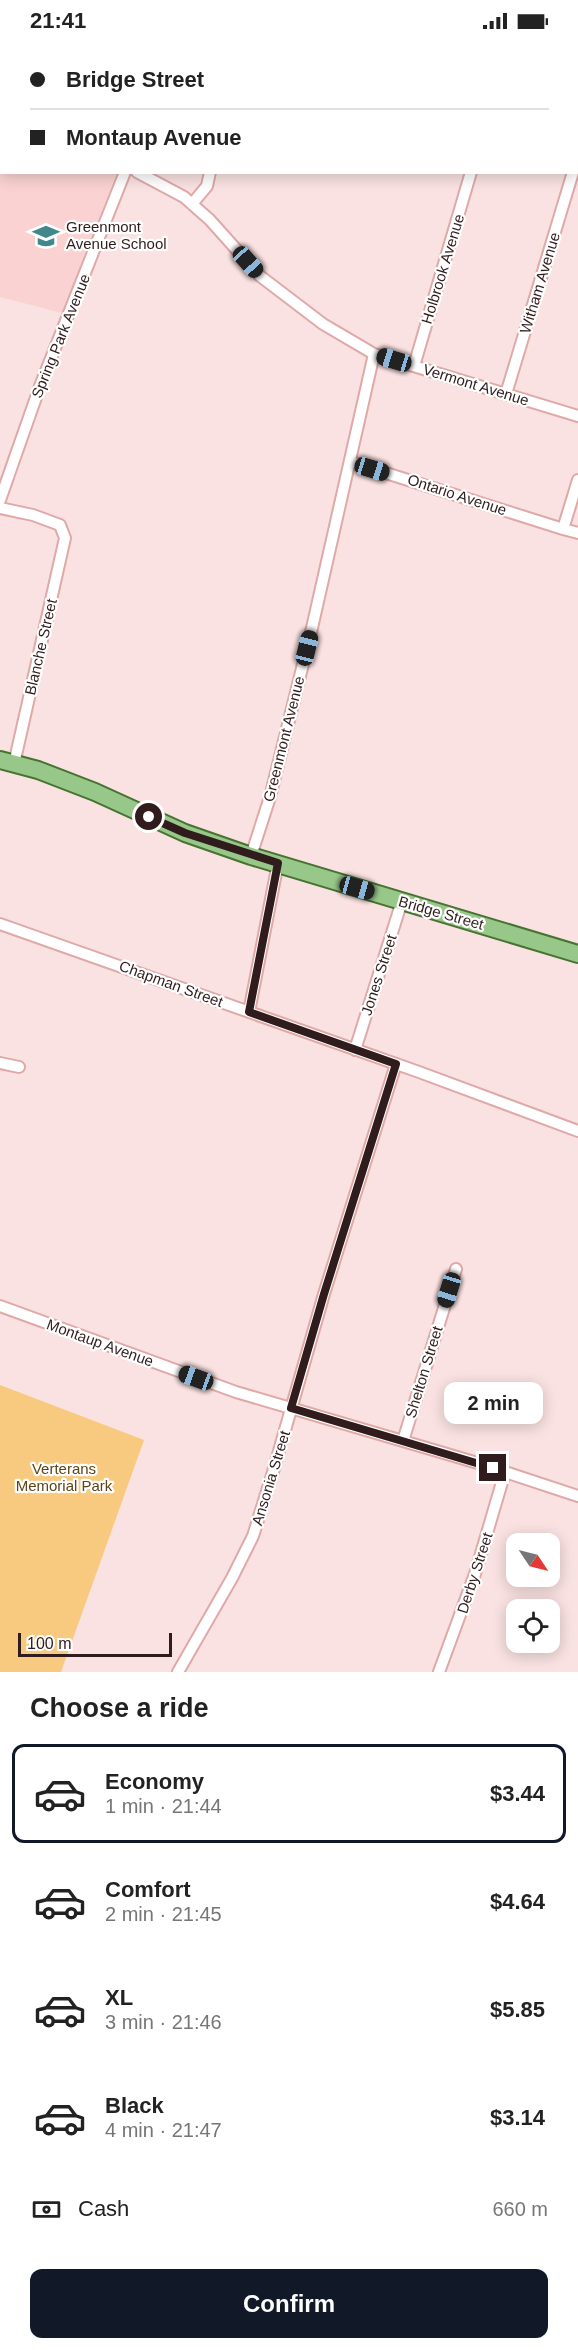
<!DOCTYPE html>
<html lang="en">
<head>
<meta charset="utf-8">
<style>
	body { margin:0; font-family:Helvetica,sans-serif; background:#f2f2f2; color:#222; height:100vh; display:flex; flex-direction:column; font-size:22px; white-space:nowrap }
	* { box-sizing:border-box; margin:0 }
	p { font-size:20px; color:#767676 }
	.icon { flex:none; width:33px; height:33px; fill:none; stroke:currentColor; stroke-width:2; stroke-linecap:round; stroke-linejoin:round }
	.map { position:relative; height:1630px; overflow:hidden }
	.panel { display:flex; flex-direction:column; background:#fff; flex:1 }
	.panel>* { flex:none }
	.hud { position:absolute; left:0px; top:0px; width:579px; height:132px; box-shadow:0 3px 15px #0003; display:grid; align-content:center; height:132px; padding:0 30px; background:#fff }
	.needle { width:39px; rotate:125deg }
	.fabs { position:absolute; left:506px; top:1491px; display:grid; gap:12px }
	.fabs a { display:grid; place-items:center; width:54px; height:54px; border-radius:12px; background:#fff; box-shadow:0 3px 15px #0003; font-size:30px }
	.scale { position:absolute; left:18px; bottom:15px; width:154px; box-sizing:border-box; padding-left:6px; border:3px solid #311c1d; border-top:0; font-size:16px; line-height:21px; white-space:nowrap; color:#311c1d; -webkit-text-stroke:4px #fff; paint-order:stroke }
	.end { position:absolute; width:27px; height:27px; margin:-14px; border:8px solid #311c1d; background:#fff; box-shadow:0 0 0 3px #fff }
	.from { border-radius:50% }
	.bubble { position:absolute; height:42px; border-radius:12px; background:#fff; box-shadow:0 3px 15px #0003; font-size:20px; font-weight:700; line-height:42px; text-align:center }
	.car { position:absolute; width:18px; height:36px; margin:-18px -9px; border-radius:8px; box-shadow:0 0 4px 2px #0007; background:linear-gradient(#222 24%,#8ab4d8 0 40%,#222 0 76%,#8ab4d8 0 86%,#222 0) }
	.hud b { display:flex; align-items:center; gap:21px; height:57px; font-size:22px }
	.hud b+b { border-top:2px solid #e0e0e0 }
	.hud i { width:15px; height:15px; background:#222 }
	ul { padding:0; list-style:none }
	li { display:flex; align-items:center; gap:18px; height:99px; margin:0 12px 9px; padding:0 18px; border:3px solid transparent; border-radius:12px }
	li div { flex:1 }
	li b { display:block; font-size:22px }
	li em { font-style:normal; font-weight:700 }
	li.active { border-color:#111827 }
	li>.icon { width:54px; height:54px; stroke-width:1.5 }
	h2 { padding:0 30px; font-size:27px; line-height:72px }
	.pay { display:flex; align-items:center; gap:15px; height:66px; padding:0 30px; font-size:22px }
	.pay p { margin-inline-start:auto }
	.primary-button { display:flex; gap:12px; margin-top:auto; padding:12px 30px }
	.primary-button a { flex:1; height:69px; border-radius:12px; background:#111827; color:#fff; font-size:24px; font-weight:700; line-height:69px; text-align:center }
	.status { display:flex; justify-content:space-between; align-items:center; height:42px; padding:0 30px; background:#fff; direction:ltr }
	.status svg { height:16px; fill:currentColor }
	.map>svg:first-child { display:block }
	.built { fill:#f9d2d1 }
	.green { fill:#f7ca7f }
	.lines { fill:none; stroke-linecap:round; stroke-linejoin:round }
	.street-casing { stroke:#dfa9a8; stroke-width:14 }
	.primary-casing { stroke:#467330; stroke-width:20 }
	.street { stroke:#fff; stroke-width:10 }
	.primary { stroke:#97c789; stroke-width:16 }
	.route { stroke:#311c1d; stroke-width:8 }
	.labels { text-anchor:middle; stroke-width:4.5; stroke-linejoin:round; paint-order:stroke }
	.poi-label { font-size:15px; fill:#311c1d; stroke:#fff; text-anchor:start }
	.street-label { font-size:15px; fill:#311c1d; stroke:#fff }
	.park-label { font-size:15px; fill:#5e4515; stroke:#fff }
</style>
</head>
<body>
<div class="status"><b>21:41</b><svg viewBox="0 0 49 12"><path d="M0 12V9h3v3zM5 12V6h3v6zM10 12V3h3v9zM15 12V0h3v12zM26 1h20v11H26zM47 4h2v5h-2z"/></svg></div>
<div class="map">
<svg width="578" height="1630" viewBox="0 0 578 1630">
	<rect width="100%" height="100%" fill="#f9e2e1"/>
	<path class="built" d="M0 75 2 130H112L116 132 62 271 0 255Z"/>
	<path class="green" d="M0 1343 144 1398 61 1630H0Z"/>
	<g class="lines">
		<g class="street-casing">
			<path id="street" d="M500 0 504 2
				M116 2 117 0
				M238 2V0
				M575 2 576 0
				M578 31V32
				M0 63 2 64
				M578 117V115
				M137 130 184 155 210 178 260 234 323 282 374 312 578 374
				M192 162 207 144 210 130
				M414 324 471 130
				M506 352 573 130
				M351 420 563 487 578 438
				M0 458 40 344 125 130
				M0 466 33 473 60 483 65 496 14 722
				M563 487 578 491
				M251 814 270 755 312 586 374 312
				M0 882 419 1030 578 1089
				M249 970 278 821
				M355 1008 402 859
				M0 1021 19 1025
				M0 1264 236 1350 481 1422 578 1454
				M403 1399 456 1227
				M178 1630 232 1536 253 1494 273 1430 324 1252 396 1022
				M439 1630 475 1532 505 1430"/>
		</g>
		<g class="primary-casing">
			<path id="primary" d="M0 718 38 728 95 750 185 791 251 814 578 912"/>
		</g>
		<use href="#street" class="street"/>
		<use href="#primary" class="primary"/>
	</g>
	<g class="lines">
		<path class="route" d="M149 775 185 791 278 821 249 970 396 1022 324 1252 291 1366 493 1426"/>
	</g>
	<defs>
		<g id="school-bare" transform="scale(2.07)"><path d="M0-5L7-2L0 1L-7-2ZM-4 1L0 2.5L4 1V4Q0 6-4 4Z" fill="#40888b" stroke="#fff" stroke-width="2.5" paint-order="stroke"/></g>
	</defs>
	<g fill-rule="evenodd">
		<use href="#school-bare" x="46" y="194"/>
	</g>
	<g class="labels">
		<g class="poi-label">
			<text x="66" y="190">Greenmont<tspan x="66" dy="17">Avenue School</tspan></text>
		</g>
		<g class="street-label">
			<text transform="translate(443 227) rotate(-73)" y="5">Holbrook Avenue</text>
			<text transform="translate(540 241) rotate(-73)" y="5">Witham Avenue</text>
			<text transform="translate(61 294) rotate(-68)" y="5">Spring Park Avenue</text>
			<text transform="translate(476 343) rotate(17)" y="5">Vermont Avenue</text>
			<text transform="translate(457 453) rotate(18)" y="5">Ontario Avenue</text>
			<text transform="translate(41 605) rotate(-77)" y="5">Blanche Street</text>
			<text transform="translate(284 697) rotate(-76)" y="5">Greenmont Avenue</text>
			<text transform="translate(441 871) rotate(16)" y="5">Bridge Street</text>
			<text transform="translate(379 933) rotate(-72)" y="5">Jones Street</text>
			<text transform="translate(171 942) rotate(20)" y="5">Chapman Street</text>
			<text transform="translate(100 1301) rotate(20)" y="5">Montaup Avenue</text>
			<text transform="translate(424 1330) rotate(-73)" y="5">Shelton Street</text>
			<text transform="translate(271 1436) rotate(-73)" y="5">Ansonia Street</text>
			<text transform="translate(475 1531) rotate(-72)" y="5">Derby Street</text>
		</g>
		<g class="park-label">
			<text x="64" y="1432">Verterans<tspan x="64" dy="17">Memorial Park</tspan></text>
		</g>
	</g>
</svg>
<div class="fabs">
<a><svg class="needle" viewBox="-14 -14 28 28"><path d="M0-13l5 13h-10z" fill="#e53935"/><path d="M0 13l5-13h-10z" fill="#767676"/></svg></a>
<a><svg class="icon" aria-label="locate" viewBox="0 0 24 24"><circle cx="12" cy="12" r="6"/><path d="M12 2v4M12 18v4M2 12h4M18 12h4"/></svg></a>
</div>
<div class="scale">100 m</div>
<i class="end from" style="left:149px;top:775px"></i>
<i class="end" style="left:493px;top:1426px"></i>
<div class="bubble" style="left:444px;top:1340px;width:99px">2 min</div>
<i class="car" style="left:248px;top:220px;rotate:138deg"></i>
<i class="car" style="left:394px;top:318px;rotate:287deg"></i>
<i class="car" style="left:372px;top:427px;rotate:107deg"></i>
<i class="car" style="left:307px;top:606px;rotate:14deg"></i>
<i class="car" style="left:357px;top:846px;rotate:106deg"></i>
<i class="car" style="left:449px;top:1248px;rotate:197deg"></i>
<i class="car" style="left:196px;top:1336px;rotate:290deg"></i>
<div class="hud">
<b><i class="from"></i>Bridge Street</b>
<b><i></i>Montaup Avenue</b>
</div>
</div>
<section class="panel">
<h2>Choose a ride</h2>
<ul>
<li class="active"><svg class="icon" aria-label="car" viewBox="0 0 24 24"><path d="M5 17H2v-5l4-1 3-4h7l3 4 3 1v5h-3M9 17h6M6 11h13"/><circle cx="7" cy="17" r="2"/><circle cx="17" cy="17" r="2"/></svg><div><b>Economy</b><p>1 min · 21:44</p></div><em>$3.44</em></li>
<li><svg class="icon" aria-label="car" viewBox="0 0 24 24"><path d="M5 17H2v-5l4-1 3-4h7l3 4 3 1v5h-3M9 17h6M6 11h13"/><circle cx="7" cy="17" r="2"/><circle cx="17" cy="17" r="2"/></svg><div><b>Comfort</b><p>2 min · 21:45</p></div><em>$4.64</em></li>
<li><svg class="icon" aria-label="car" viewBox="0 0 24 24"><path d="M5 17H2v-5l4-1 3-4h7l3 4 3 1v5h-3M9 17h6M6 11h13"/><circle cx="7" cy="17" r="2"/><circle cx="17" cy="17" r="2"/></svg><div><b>XL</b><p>3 min · 21:46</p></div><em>$5.85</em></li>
<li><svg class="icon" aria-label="car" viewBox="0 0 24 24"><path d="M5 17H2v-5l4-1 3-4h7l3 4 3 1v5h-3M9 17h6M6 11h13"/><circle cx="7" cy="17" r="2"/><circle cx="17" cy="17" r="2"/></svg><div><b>Black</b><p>4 min · 21:47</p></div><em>$3.14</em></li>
</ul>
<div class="pay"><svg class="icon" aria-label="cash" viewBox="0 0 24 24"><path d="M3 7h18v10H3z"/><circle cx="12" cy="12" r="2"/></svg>Cash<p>660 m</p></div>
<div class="primary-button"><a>Confirm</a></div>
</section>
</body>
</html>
